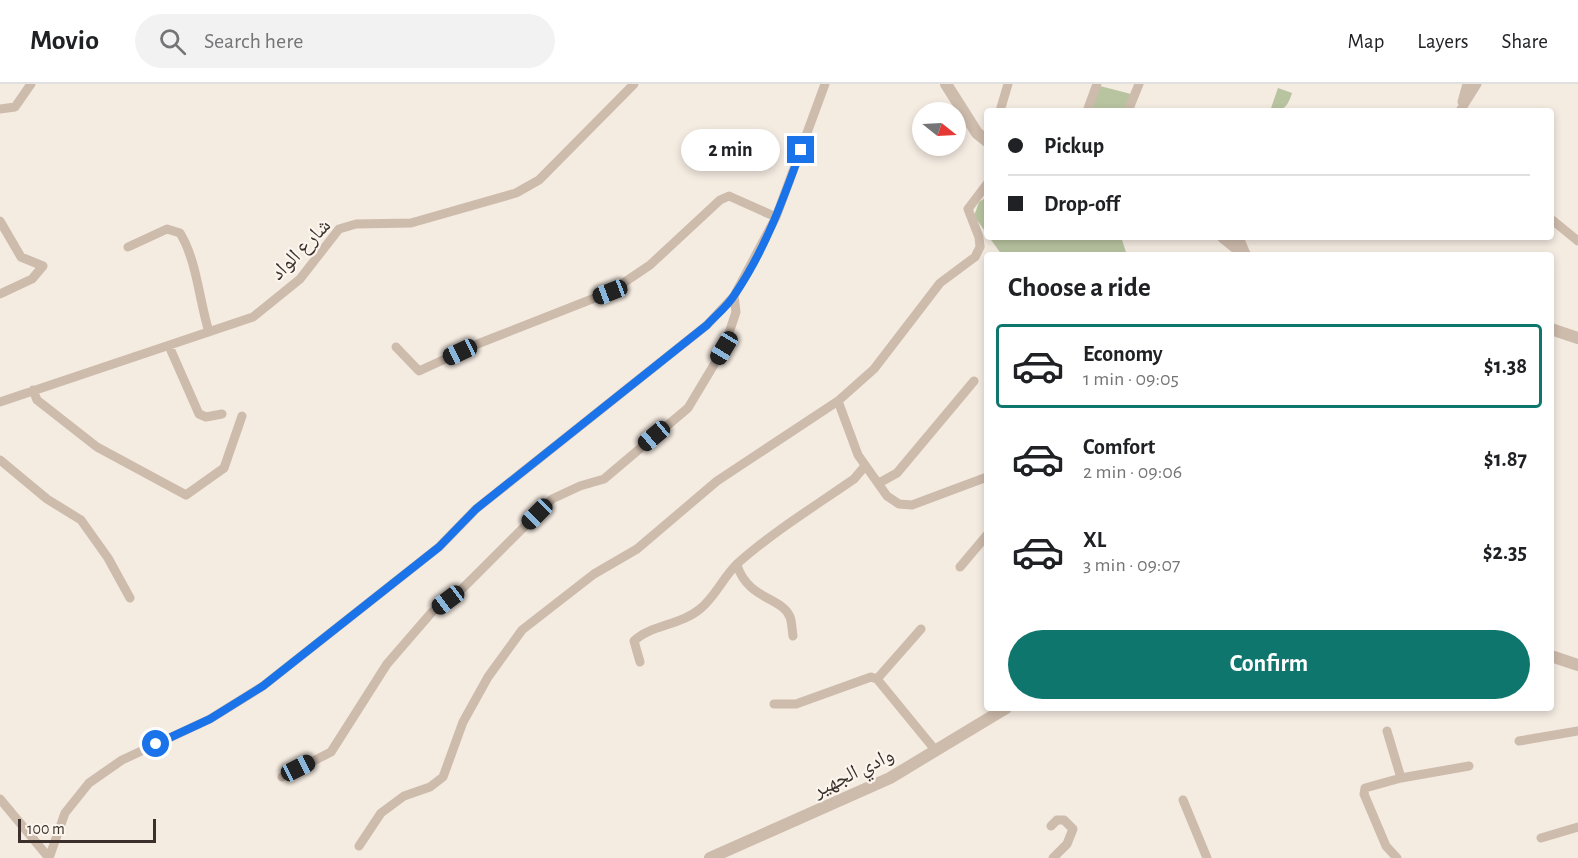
<!DOCTYPE html>
<html lang="en">
<head>
<meta charset="utf-8">
<style>
	body { margin:0; font-family:"Alegreya Sans","Noto Naskh Arabic",sans-serif; background:#f2f2f2; color:#202124; height:100vh; display:flex; flex-direction:column; font-size:22px; white-space:nowrap }
	* { box-sizing:border-box; margin:0 }
	p { font-size:20px; color:#757577 }
	.icon { flex:none; width:33px; height:33px; fill:none; stroke:currentColor; stroke-width:2; stroke-linecap:round; stroke-linejoin:round }
	.map { position:relative; flex:1; overflow:hidden }
	.side { position:absolute; left:984px; top:168px; width:570px; height:459px; display:flex; flex-direction:column; background:#fff; border-radius:6px; box-shadow:0 3px 9px #0003 }
	.side>* { flex:none }
	.top-card { position:absolute; left:984px; top:24px; width:570px; height:132px; border-radius:6px; box-shadow:0 3px 9px #0003; display:grid; align-content:center; height:132px; padding:0 24px; background:#fff }
	.needle { width:39px; rotate:108deg }
	.fabs { position:absolute; left:912px; top:18px; display:grid; gap:12px }
	.fabs a { display:grid; place-items:center; width:54px; height:54px; border-radius:50%; background:#fff; box-shadow:0 3px 9px #0003; font-size:30px }
	.scale { position:absolute; left:18px; bottom:15px; width:138px; box-sizing:border-box; padding-left:6px; border:3px solid #3b302b; border-top:0; font-size:16px; line-height:21px; white-space:nowrap; color:#3b302b; -webkit-text-stroke:4px #fbf5ee; paint-order:stroke }
	.end { position:absolute; width:27px; height:27px; margin:-14px; border:8px solid #1a73e8; background:#fff; box-shadow:0 0 0 3px #fff }
	.from { border-radius:50% }
	.bubble { position:absolute; height:42px; border-radius:21px; background:#fff; box-shadow:0 3px 9px #0003; font-size:20px; font-weight:700; line-height:42px; text-align:center }
	.car { position:absolute; width:18px; height:36px; margin:-18px -9px; border-radius:8px; box-shadow:0 0 4px 2px #0007; background:linear-gradient(#222 24%,#8ab4d8 0 40%,#222 0 76%,#8ab4d8 0 86%,#222 0) }
	.top-card b { display:flex; align-items:center; gap:21px; height:57px; font-size:22px }
	.top-card b+b { border-top:2px solid #e0e0e0 }
	.top-card i { width:15px; height:15px; background:#202124 }
	ul { padding:0; list-style:none }
	li { display:flex; align-items:center; gap:18px; height:84px; margin:0 12px 9px; padding:0 12px; border:3px solid transparent; border-radius:6px }
	li div { flex:1 }
	li b { display:block; font-size:22px }
	li em { font-style:normal; font-weight:700 }
	li.active { border-color:#0f766e }
	li>.icon { width:54px; height:54px; stroke-width:1.5 }
	h2 { padding:0 24px; font-size:27px; line-height:72px }
	.action { display:flex; gap:12px; margin-top:auto; padding:12px 24px }
	.action a { flex:1; height:69px; border-radius:36px; background:#0f766e; color:#fff; font-size:24px; font-weight:700; line-height:69px; text-align:center }
	header { display:flex; align-items:center; gap:36px; box-sizing:border-box; height:84px; padding:0 30px; background:#fff; border-bottom:2px solid #e0e0e0 }
	header strong { font-size:28px }
	nav { display:flex; gap:33px; margin-inline-start:auto; font-size:21px }
	.search { width:420px; height:54px; background:#f2f2f2; display:flex; align-items:center; gap:15px; box-sizing:border-box; padding:0 21px; border-radius:33px; color:#757577; font-size:22px }
	.map>svg:first-child { display:block }
	.green { fill:#b8c4a0 }
	.lines { fill:none; stroke-linecap:round; stroke-linejoin:round }
	.minor { stroke:#cdbbac; stroke-width:9 }
	.tertiary { stroke:#cdbbac; stroke-width:12 }
	.route { stroke:#1a73e8; stroke-width:8 }
	.labels { text-anchor:middle; stroke-width:4.5; stroke-linejoin:round; paint-order:stroke }
	.street-label { font-size:21px; fill:#3b302b; stroke:#fbf5ee }
</style>
</head>
<body>
<header>
<strong>Movio</strong>
<div class="search"><svg class="icon" aria-label="search" viewBox="0 0 24 24"><circle cx="10" cy="10" r="6"/><path d="M15 15l6 6"/></svg>Search here</div>
<nav><a>Map</a><a>Layers</a><a>Share</a></nav>
</header>
<div class="map">
<svg width="1578" height="774" viewBox="0 0 1578 774">
	<rect width="100%" height="100%" fill="#f4ebe1"/>
	<path class="green" d="M1100 2 1131 10 1125 27H1091Z
		M1278 4 1292 9C1288 22 1284 27 1270 27Z
		M987 113V150L974 132 979 118Z
		M989 153H1121L1127 171H1002Z"/>
	<g class="lines">
		<path class="minor" d="M1462 18 1467 0
			M0 25 15 23 31 0
			M1000 27 1008 0
			M1087 27 1097 0
			M1128 27 1139 0
			M1460 27 1477 0
			M1551 135 1578 157
			M0 137 21 173 43 182 32 195 0 210
			M1239 153 1246 170
			M128 163 167 145 180 149C197 177 199 216 209 248
			M169 262 199 330 206 333 222 330
			M396 263 419 287 480 259 610 208 650 181 720 116 729 112 776 133
			M33 306 37 316 97 363 186 411 224 384 242 332
			M838 317 858 371 887 412 899 420 912 421 987 393
			M0 318 253 233 300 195 339 145 356 140 411 139 516 109 539 96 634 0
			M0 376 47 415 81 436 108 474 130 514
			M879 399 897 389 974 297
			M737 481C748 516 782 513 790 533 792 538 792 546 793 552
			M960 483 987 451
			M640 578 634 557C650 541 681 541 700 525 716 512 723 493 738 479 773 448 815 422 854 395L865 382
			M877 595 921 545
			M774 620H796L871 593 877 595 936 667
			M1387 647 1401 694 1365 704 1364 710 1386 762 1397 774
			M1519 657 1578 647
			M282 693 331 668 387 580 432 528 463 504 552 415 580 402 604 395 688 324 724 264 736 228 734 212
			M1401 694 1469 682
			M0 715 49 774 65 729 89 699 122 676 210 635 263 602 439 463 476 425 707 241 734 212 776 133 825 0
			M1183 716 1207 774
			M1051 742 1057 736H1064L1073 745 1067 760 1053 774
			M1541 754 1578 743
			M359 762 381 729 404 712 430 703 443 693 463 638 488 593 522 546 594 490 637 465 717 397 838 317 874 285 940 199 975 173 980 163 979 153 968 125 987 100"/>
		<path class="tertiary" d="M946 0 977 49 987 57
			M1223 153 1245 171
			M1551 245 1578 254
			M1551 572 1578 581
			M710 774 890 694 1006 624"/>
	</g>
	<g class="lines">
		<path class="route" d="M156 660 210 635 263 602 439 463 476 425 707 241C716 231 728 222 735 210 765 166 783 116 801 66"/>
	</g>
	<g class="labels">
		<g class="street-label">
			<text transform="translate(300 165) rotate(-46)" y="7">شارع الواد</text>
			<text transform="translate(853 688) rotate(-26)" y="7">وادي الجهير</text>
		</g>
	</g>
</svg>
<div class="fabs">
<a><svg class="needle" viewBox="-14 -14 28 28"><path d="M0-13l5 13h-10z" fill="#e53935"/><path d="M0 13l5-13h-10z" fill="#757577"/></svg></a>
</div>
<div class="scale">100 m</div>
<i class="end from" style="left:156px;top:660px"></i>
<i class="end" style="left:801px;top:66px"></i>
<div class="bubble" style="left:681px;top:45px;width:99px">2 min</div>
<i class="car" style="left:610px;top:208px;rotate:249deg"></i>
<i class="car" style="left:724px;top:264px;rotate:211deg"></i>
<i class="car" style="left:460px;top:268px;rotate:245deg"></i>
<i class="car" style="left:654px;top:352px;rotate:230deg"></i>
<i class="car" style="left:537px;top:430px;rotate:225deg"></i>
<i class="car" style="left:448px;top:516px;rotate:233deg"></i>
<i class="car" style="left:298px;top:684px;rotate:63deg"></i>
<div class="top-card">
<b><i class="from"></i>Pickup</b>
<b><i></i>Drop-off</b>
</div>
<section class="side">
<h2>Choose a ride</h2>
<ul>
<li class="active"><svg class="icon" aria-label="car" viewBox="0 0 24 24"><path d="M5 17H2v-5l4-1 3-4h7l3 4 3 1v5h-3M9 17h6M6 11h13"/><circle cx="7" cy="17" r="2"/><circle cx="17" cy="17" r="2"/></svg><div><b>Economy</b><p>1 min · 09:05</p></div><em>$1.38</em></li>
<li><svg class="icon" aria-label="car" viewBox="0 0 24 24"><path d="M5 17H2v-5l4-1 3-4h7l3 4 3 1v5h-3M9 17h6M6 11h13"/><circle cx="7" cy="17" r="2"/><circle cx="17" cy="17" r="2"/></svg><div><b>Comfort</b><p>2 min · 09:06</p></div><em>$1.87</em></li>
<li><svg class="icon" aria-label="car" viewBox="0 0 24 24"><path d="M5 17H2v-5l4-1 3-4h7l3 4 3 1v5h-3M9 17h6M6 11h13"/><circle cx="7" cy="17" r="2"/><circle cx="17" cy="17" r="2"/></svg><div><b>XL</b><p>3 min · 09:07</p></div><em>$2.35</em></li>
</ul>
<div class="action"><a>Confirm</a></div>
</section>
</div>
</body>
</html>
